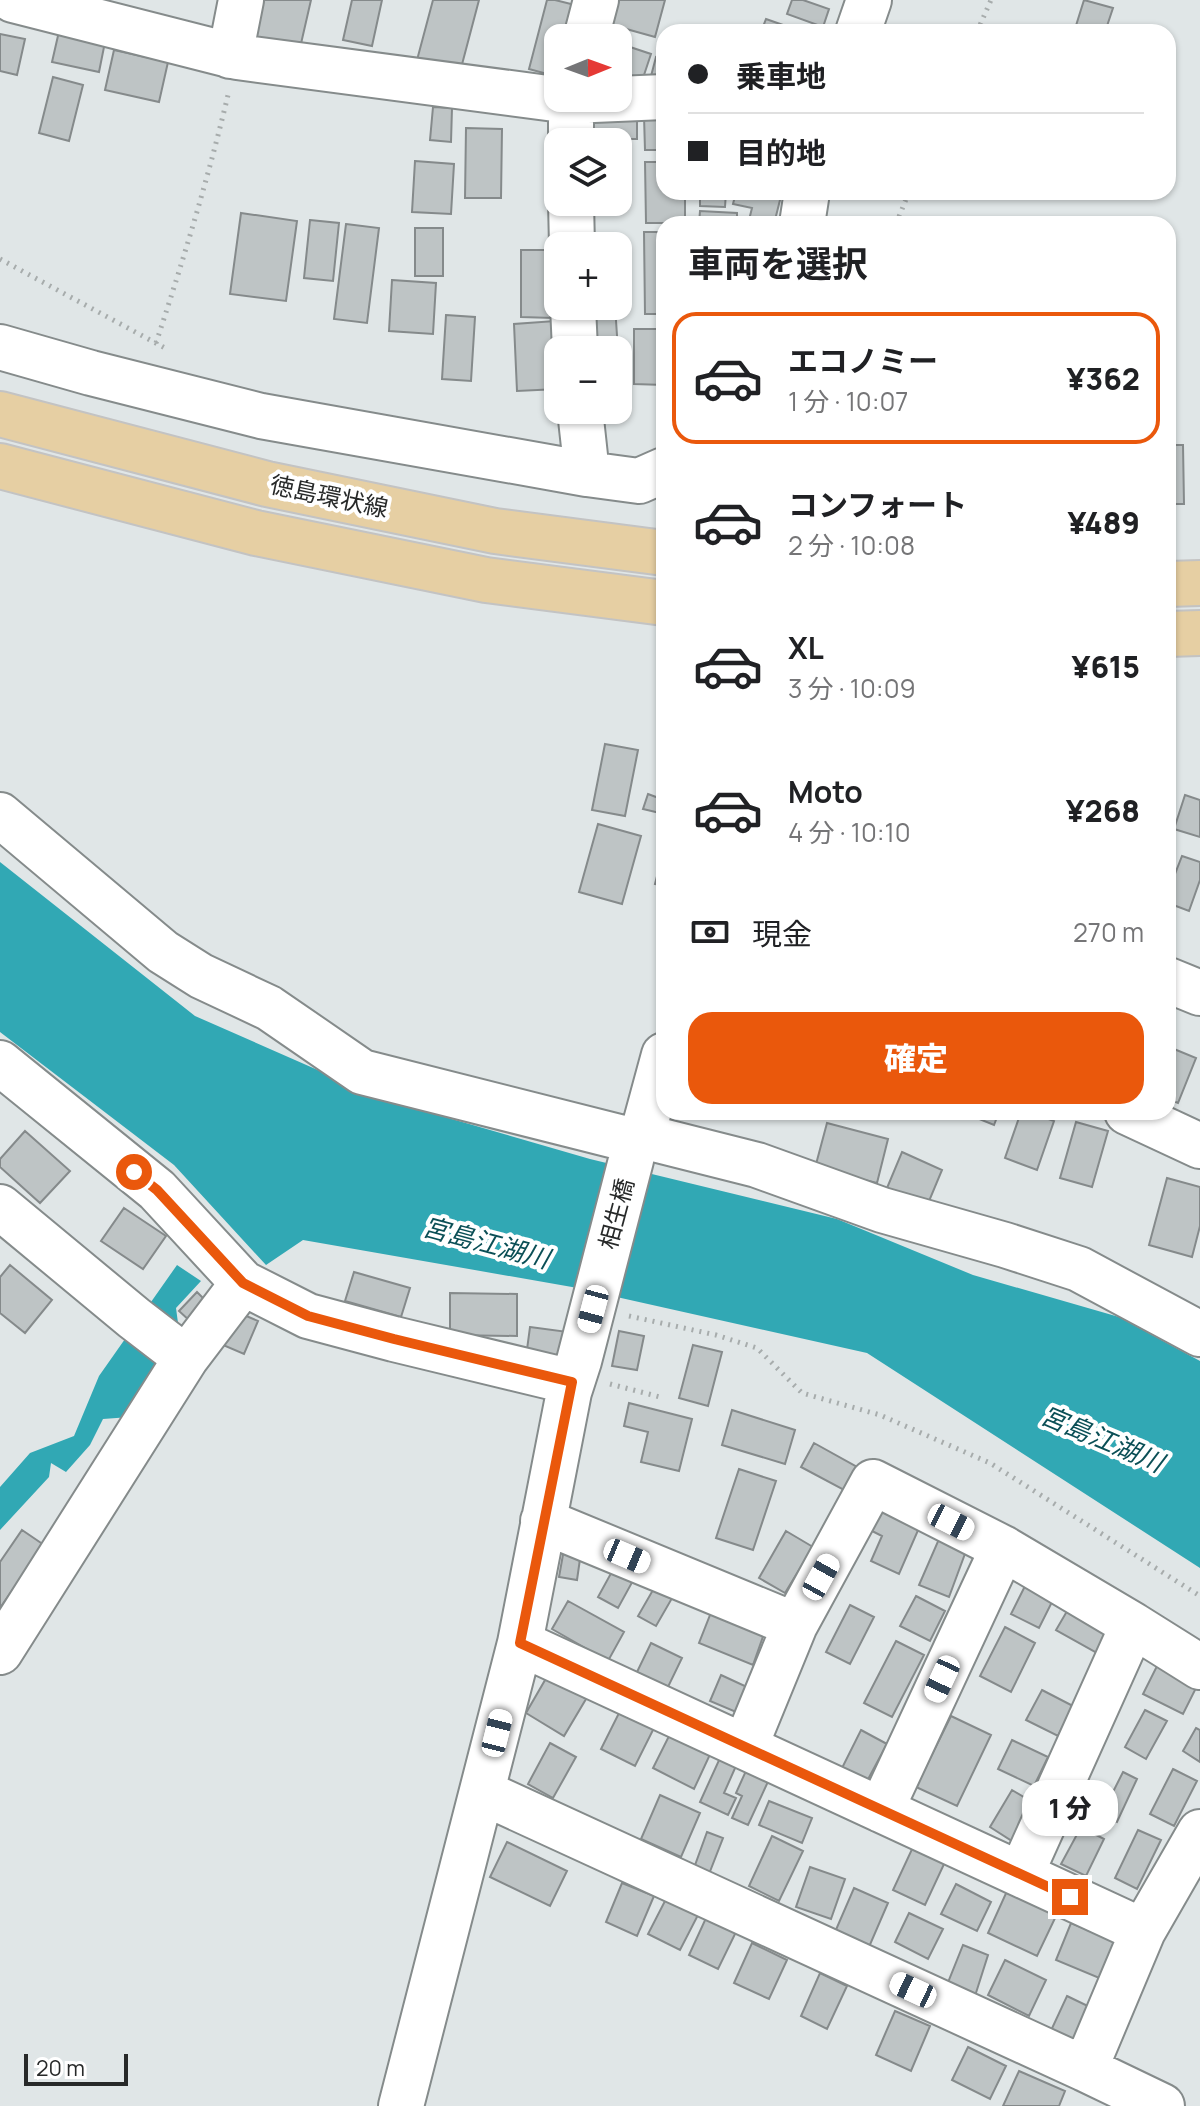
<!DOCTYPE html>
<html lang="ja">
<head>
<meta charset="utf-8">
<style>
	body { margin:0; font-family:Manrope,"Noto Sans JP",sans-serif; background:#f6f6f6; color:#202124; height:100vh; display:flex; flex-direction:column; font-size:30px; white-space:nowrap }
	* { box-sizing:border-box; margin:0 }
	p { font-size:26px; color:#757577 }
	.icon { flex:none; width:44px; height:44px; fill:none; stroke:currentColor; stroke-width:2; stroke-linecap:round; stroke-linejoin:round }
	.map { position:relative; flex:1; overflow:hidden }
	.side { position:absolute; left:656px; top:216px; width:520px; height:904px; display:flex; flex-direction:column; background:#fff; border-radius:24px; box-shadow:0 2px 6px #0004 }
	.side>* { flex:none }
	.hud { position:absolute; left:656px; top:24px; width:520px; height:176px; border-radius:24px; box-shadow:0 2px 6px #0004; display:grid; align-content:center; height:176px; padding:0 32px; background:#fff }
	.needle { width:52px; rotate:89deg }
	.tools { position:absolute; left:544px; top:24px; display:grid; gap:16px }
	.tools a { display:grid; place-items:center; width:88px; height:88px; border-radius:16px; background:#fff; box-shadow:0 2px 6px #0004; font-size:40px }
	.scale { position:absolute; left:24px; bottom:20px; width:104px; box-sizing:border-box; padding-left:8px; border:4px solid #272929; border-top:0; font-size:22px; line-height:28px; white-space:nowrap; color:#272929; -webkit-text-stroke:6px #fff; paint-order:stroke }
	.end { position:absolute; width:36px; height:36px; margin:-18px; border:10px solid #ea580c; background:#fff; box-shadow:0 0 0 4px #fff }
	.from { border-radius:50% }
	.bubble { position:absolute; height:56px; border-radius:24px; background:#fff; box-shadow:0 2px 6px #0004; font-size:26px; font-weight:800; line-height:56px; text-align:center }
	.car { position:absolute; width:24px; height:48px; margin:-24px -12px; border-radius:10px; box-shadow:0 0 6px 2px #0007; background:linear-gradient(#fff 24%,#345 0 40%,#fff 0 76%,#345 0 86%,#fff 0) }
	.hud b { display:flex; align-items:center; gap:28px; height:76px; font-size:30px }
	.hud b+b { border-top:2px solid #e0e0e0 }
	.hud i { width:20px; height:20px; background:#202124 }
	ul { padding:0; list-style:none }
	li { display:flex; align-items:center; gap:24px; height:132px; margin:0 16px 12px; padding:0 16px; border:4px solid transparent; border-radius:24px }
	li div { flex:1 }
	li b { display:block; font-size:30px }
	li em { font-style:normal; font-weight:800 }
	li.selected { border-color:#ea580c }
	li>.icon { width:72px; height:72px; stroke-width:1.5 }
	h2 { padding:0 32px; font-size:36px; line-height:96px }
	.pay { display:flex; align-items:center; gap:20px; height:88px; padding:0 32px; font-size:30px }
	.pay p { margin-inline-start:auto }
	.button { display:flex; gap:16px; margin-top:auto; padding:16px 32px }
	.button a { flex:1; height:92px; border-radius:24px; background:#ea580c; color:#fff; font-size:32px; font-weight:800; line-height:92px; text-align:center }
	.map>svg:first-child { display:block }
	.water { fill:#31a8b4 }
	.building { fill:#bec4c5; stroke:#858a8b; stroke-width:2 }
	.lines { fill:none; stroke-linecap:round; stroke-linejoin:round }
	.minor-casing { stroke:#858b8b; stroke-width:48 }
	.major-casing { stroke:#c3c3c3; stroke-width:48 }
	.path { stroke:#a7acac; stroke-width:5; stroke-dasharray:2 6; stroke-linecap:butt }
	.minor { stroke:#fff; stroke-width:44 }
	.major { stroke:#e6cfa3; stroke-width:44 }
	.route { stroke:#ea580c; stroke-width:10 }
	.labels { text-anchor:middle; stroke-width:8; stroke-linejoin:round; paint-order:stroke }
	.street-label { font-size:24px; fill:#272929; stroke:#fff }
	.water-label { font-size:26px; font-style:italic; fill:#0b4f56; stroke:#fff }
</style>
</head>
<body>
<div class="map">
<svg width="1200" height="2106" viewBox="0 0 1200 2106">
	<rect width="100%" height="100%" fill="#e0e6e7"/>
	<path class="water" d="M0 862 195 1016 386 1100 590 1159 837 1219 973 1275 1119 1317 1200 1361V1568L867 1353 572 1287 303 1240 266 1265 174 1165 0 1032Z
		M177 1265 201 1281 176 1308 178 1323 159 1367 130 1417 103 1419 90 1445 66 1472 51 1463 49 1477 0 1530V1487L30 1453 74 1436 99 1376Z"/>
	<path class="building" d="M264 0H311L300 48 255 37Z
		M352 0H382L372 46 343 40Z
		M433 0H479L460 72 417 60Z
		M547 0H555L583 7 575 38H558V77L529 69Z
		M619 0H665L655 37 612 25Z
		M792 0H803L829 9 823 27 787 14Z
		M1084 0 1113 8 1105 32H1074Z
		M766 19 803 32H761Z
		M60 27 106 37 99 72 52 62Z
		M0 34 25 39 17 75 0 71Z
		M618 43 651 54 641 84 618 76Z
		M114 50 168 62 159 102 105 90Z
		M656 57 664 60V80L651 76Z
		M53 77 83 85 69 141 39 133Z
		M433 107 452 108 451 142 430 140Z
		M585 113H637V139H586Z
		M664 115V150H645L644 116Z
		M466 128 502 129 501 198H465Z
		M415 161 454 164 451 214 412 212Z
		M645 162H664V192H685V223H646Z
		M700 192H726L725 207 700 206Z
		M736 192H782L774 224H748L752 208 733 204Z
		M700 211 737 213V224H699Z
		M241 213 297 221 286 301 230 294Z
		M310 220 339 223 333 281 304 278Z
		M346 224 379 228 367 323 334 319Z
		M415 228H443V276H415Z
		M644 232H664V314H645Z
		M521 250H553V318L521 317Z
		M392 280 436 283 433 334 389 331Z
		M582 306H615L618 350H585Z
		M446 315 475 317 471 381 442 379Z
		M555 321 558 389 517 391 514 324Z
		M634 329H664V385L634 384Z
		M1168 445H1183L1184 504H1168Z
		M605 744 638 750 625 816 592 810Z
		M648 794 664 800V814L643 809Z
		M1185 795 1200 800V837L1174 829Z
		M598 824 641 836 622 904 579 892Z
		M664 849V886L655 884Z
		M1182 856 1200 862V880L1189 911 1168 903V892Z
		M1174 1049 1196 1058 1178 1103 1168 1099V1064Z
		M962 1112H999L994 1125Z
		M1021 1112H1029L1054 1121 1037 1170 1005 1158Z
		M1076 1122 1108 1131 1092 1187 1060 1178Z
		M827 1123 888 1139 877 1183 815 1168Z
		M25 1131 70 1171 40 1203 0 1167V1159Z
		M902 1152 942 1170 927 1206 887 1188Z
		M1167 1178 1200 1187V1226L1192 1257 1149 1245Z
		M124 1208 166 1236 143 1269 101 1241Z
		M10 1265 52 1300 25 1333 0 1313V1277Z
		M354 1272 410 1288 401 1317 345 1301Z
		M197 1292 207 1302 190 1321 179 1311Z
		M450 1293 517 1294V1336L450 1335Z
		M237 1312 258 1321 244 1354 223 1345Z
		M530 1327 568 1332 564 1363 526 1357Z
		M619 1331 644 1336 637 1370 612 1366Z
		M693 1345 722 1352 708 1406 679 1398Z
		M629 1403 692 1419 679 1471 641 1462 648 1432 624 1426Z
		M732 1410 795 1430 785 1464 722 1445Z
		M814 1443 857 1467 844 1490 801 1467Z
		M739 1469 776 1481 753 1550 716 1538Z
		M881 1511 919 1528 899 1574 871 1561 882 1536 872 1531Z
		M22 1530 44 1545 0 1608V1562Z
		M786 1531 813 1547 785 1593 759 1578Z
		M939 1539 966 1551 949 1597 919 1585Z
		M564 1549 581 1552 577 1580 559 1577Z
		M615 1566 635 1577 618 1608 598 1597Z
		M1027 1582 1055 1596 1039 1628 1011 1614Z
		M657 1583 675 1593 656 1626 638 1616Z
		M916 1596 945 1611 930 1641 900 1626Z
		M568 1601 624 1632 608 1661 552 1629Z
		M850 1605 874 1617 850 1664 826 1652Z
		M1070 1606 1112 1629 1099 1654 1056 1630Z
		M712 1610 765 1631 753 1665 699 1643Z
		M1005 1627 1035 1643 1011 1692 980 1676Z
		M896 1641 924 1655 892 1717 864 1703Z
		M651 1643 682 1658 667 1689 636 1674Z
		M1157 1666 1197 1686 1183 1714 1143 1694Z
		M548 1675 586 1699 564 1736 526 1713Z
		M721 1675 747 1687 736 1712 710 1701Z
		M1042 1690 1073 1706 1058 1736 1026 1720Z
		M1145 1710 1167 1721 1146 1759 1125 1747Z
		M620 1711 654 1728 635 1766 601 1749Z
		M951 1716 991 1735 957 1806 916 1787Z
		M673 1728 713 1748 694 1789 653 1768Z
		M1196 1728 1200 1730V1762L1183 1751Z
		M861 1730 887 1744 866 1783 841 1770Z
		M1012 1740 1048 1757 1034 1786 998 1769Z
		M550 1743 576 1757 553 1798 528 1784Z
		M720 1758 736 1766 724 1793 736 1798 728 1815 700 1802Z
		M750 1762 772 1773 748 1825 732 1818 742 1796 736 1793Z
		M1173 1769 1197 1781 1174 1826 1150 1814Z
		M1123 1772 1137 1779 1117 1822 1083 1806 1092 1786 1111 1796Z
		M1012 1790 1034 1803 1012 1841 990 1827Z
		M660 1795 700 1813 681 1857 641 1839Z
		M769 1801 812 1818 802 1843 759 1825Z
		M1081 1827 1104 1839 1086 1876 1061 1864Z
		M1138 1830 1161 1840 1137 1889 1115 1878Z
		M707 1832 723 1838 709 1874 694 1868Z
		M772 1836 803 1851 779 1901 749 1886Z
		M507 1842 567 1871 550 1906 490 1877Z
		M913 1847 945 1862 925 1905 893 1890Z
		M810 1867 845 1879 831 1919 796 1907Z
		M622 1883 654 1896 637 1936 606 1922Z
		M956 1884 991 1902 977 1931 941 1914Z
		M854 1888 888 1903 869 1947 835 1932Z
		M1007 1891 1057 1914 1037 1956 988 1933Z
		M666 1899 698 1915 680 1950 648 1934Z
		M909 1913 943 1929 928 1959 895 1942Z
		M706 1918 736 1932 718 1969 689 1955Z
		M1071 1923 1120 1943 1104 1980 1056 1960Z
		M752 1943 787 1960 769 1999 734 1983Z
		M963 1945 988 1955 975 1996 947 1985Z
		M1005 1960 1046 1980 1029 2016 988 1995Z
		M820 1973 847 1986 827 2029 801 2016Z
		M1067 1996 1092 2008 1074 2049 1048 2037Z
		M895 2011 930 2026 911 2071 876 2055Z
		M968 2047 1006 2066 990 2099 952 2080Z
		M1019 2071 1065 2091 1059 2106H1003Z"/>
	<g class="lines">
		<g class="minor-casing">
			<path id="minor" d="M13 0 237 57 570 101 664 97
				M858 32 869 0
				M586 38 596 0
				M230 56 241 0
				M571 142V98
				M571 202 572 246
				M802 224 807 192
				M573 306 575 350
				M0 347 91 373 261 416 587 474
				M580 410 587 474 639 481 664 470
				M0 815 163 952 201 976 269 1008 362 1072 635 1141
				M1168 980 1200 993
				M0 1063 157 1190 243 1283
				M1127 1112 1200 1146
				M642 1136 757 1165 882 1210 1005 1245 1079 1269 1200 1334
				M0 1207 134 1318 186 1358
				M543 1521 795 1625
				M520 1643 1143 1931
				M0 1652 186 1358 243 1283 308 1316 394 1339 572 1382
				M745 1747 795 1625 873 1482 1003 1548 1133 1625 1200 1667
				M482 1792 1085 2069 1143 1931 1200 1832
				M881 1810 1003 1548
				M1021 1874 1133 1625
				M1085 2069 1162 2106
				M401 2106 520 1643 569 1392 579 1361 631 1160 635 1141 642 1136 664 1055"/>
		</g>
		<g class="major-casing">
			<path id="major" d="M0 414 267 484 495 531 664 553
				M0 466 256 533 486 580 664 603
				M1168 584 1200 583
				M1168 634 1200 633"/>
		</g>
		<path class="path" d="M977 32 991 0
			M896 224 909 192
			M0 259 165 348
			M156 343C183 261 208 179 228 95
			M629 1316 716 1335 757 1348 802 1393 880 1415 990 1463 1200 1596
			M610 1384 664 1398"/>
		<use href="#minor" class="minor"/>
		<use href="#major" class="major"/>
	</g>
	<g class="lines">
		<path class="route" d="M134 1172 157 1190 243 1283 308 1316 394 1339 572 1382 520 1643 1070 1897"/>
	</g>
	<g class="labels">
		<g class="street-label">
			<text transform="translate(329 497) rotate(12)" y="8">徳島環状線</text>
			<text transform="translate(617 1214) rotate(-75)" y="8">相生橋</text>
		</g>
		<g class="water-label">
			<text transform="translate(486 1243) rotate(15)" y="9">宮島江湖川</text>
			<text transform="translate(1102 1439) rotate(23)" y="9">宮島江湖川</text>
		</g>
	</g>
</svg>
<div class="tools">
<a><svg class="needle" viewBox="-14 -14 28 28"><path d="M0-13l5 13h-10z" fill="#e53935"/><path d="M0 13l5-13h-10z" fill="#757577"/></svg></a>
<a><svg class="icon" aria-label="layers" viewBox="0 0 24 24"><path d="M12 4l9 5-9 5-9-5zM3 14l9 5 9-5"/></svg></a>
<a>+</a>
<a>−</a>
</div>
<div class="scale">20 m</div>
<i class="end from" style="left:134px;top:1172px"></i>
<i class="end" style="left:1070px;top:1897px"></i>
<div class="bubble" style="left:1022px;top:1780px;width:96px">1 分</div>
<i class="car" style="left:593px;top:1309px;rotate:195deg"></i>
<i class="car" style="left:951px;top:1522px;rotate:117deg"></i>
<i class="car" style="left:627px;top:1556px;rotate:113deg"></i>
<i class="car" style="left:821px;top:1577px;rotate:29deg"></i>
<i class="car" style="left:942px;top:1679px;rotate:205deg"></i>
<i class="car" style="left:497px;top:1733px;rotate:14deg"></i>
<i class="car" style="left:913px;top:1990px;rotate:295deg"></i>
<div class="hud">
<b><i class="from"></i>乗車地</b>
<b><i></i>目的地</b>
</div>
<section class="side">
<h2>車両を選択</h2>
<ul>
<li class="selected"><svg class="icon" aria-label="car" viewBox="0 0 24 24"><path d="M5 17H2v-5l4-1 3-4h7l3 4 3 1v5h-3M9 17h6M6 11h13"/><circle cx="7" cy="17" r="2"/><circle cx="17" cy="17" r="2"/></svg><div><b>エコノミー</b><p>1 分 · 10:07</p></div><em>¥362</em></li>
<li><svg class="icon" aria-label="car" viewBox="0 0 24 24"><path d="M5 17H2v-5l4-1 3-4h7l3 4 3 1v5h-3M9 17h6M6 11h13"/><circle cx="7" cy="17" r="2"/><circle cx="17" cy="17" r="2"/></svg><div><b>コンフォート</b><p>2 分 · 10:08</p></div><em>¥489</em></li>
<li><svg class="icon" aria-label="car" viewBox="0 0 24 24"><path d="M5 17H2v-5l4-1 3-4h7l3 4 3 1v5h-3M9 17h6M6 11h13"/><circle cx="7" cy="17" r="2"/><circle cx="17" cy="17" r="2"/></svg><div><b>XL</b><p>3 分 · 10:09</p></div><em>¥615</em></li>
<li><svg class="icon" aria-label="car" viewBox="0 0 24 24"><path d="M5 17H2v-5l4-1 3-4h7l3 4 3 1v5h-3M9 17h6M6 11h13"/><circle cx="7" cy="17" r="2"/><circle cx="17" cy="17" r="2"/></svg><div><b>Moto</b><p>4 分 · 10:10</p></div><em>¥268</em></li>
</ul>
<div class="pay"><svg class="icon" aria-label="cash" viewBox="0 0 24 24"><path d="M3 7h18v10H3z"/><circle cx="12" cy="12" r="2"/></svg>現金<p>270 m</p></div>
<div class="button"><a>確定</a></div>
</section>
</div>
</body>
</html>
